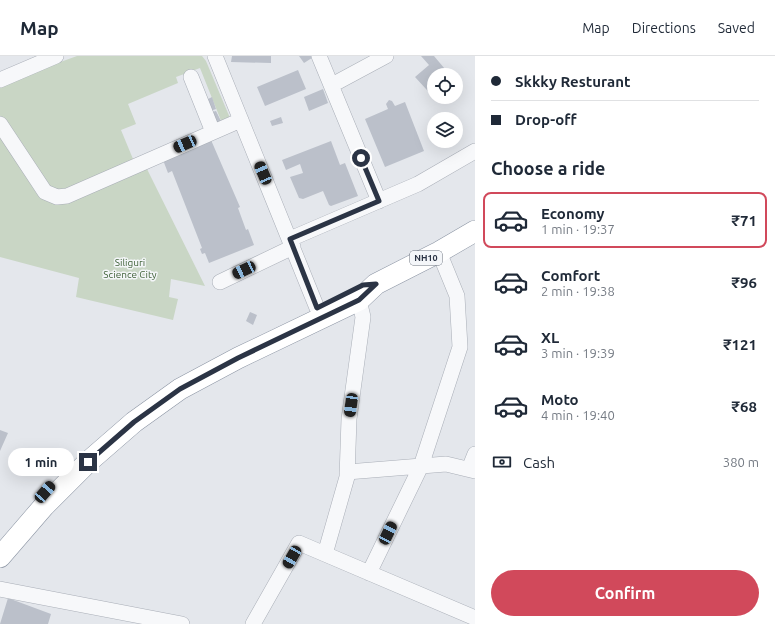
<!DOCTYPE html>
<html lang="en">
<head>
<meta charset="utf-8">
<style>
	body { margin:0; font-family:Ubuntu,sans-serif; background:#f2f2f3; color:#1f2937; height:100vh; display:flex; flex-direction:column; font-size:15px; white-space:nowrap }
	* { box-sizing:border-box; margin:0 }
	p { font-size:13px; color:#747a83 }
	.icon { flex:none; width:22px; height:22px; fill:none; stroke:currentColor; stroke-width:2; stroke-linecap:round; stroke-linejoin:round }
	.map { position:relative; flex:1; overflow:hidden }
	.drawer { display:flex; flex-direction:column; background:#fff; width:300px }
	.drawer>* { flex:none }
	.hud { display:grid; align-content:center; height:88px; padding:0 16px; background:#fff }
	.tools { position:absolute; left:427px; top:12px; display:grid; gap:8px }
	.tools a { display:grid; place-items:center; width:36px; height:36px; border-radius:50%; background:#fff; box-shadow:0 4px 16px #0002; font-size:20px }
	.end { position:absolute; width:18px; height:18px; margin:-9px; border:5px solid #2b3445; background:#fff; box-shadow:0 0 0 2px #fff }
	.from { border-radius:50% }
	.bubble { position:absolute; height:28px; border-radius:14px; background:#fff; box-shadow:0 4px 16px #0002; font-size:13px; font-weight:700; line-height:28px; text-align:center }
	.car { position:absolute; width:12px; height:24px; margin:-12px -6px; border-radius:5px; box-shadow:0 0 3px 1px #0007; background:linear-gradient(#222 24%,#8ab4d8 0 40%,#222 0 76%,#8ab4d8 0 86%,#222 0) }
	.hud b { display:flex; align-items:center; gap:14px; height:38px; font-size:15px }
	.hud b+b { border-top:1px solid #e0e1e3 }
	.hud i { width:10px; height:10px; background:#1f2937 }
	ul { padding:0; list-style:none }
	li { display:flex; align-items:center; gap:12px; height:56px; margin:0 8px 6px; padding:0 8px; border:2px solid transparent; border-radius:8px }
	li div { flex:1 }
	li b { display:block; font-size:15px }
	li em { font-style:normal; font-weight:700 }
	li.current { border-color:#d1495b }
	li>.icon { width:36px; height:36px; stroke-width:1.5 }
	h2 { padding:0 16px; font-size:18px; line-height:48px }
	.pay { display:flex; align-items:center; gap:10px; height:44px; padding:0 16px; font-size:15px }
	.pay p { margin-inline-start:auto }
	.button { display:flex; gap:8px; margin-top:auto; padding:8px 16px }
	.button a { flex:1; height:46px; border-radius:24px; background:#d1495b; color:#fff; font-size:16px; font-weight:700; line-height:46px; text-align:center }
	header { display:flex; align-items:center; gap:24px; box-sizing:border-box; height:56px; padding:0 20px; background:#fff; border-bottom:1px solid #e0e1e3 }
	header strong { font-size:19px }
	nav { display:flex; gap:22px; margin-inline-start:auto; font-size:14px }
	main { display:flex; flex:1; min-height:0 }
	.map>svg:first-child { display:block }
	.green { fill:#c9d6c5 }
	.building { fill:#bbc0ca }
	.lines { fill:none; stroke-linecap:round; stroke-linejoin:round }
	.minor-casing { stroke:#a9aeb7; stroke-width:16 }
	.highway-casing { stroke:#8b94a3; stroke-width:22 }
	.minor { stroke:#f7f8fa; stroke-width:15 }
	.highway { stroke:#fff; stroke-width:21 }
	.route { stroke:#2b3445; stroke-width:5 }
	.labels { text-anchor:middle; stroke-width:3; stroke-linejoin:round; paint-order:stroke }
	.shield { fill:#f4f6f9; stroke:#676e7b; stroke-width:1 }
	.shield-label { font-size:9px; font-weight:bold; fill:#2b3445 }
	.park-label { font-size:10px; fill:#3f6138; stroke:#f4f6f9 }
</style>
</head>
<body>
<header>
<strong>Map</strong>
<nav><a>Map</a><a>Directions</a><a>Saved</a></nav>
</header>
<main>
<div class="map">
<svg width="475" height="568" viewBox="0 0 475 568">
	<rect width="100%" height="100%" fill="#e4e7ec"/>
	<path class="green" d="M77 0H202L206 5 230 62 222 67 200 12 176 21 178 27 128 48 136 68 121 74 133 103 61 136 49 133 0 64V28Z
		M0 78 42 141 146 111 205 230 171 223 169 241 178 243 173 264 76 241 79 222 0 201Z"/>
	<path class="building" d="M232 0H271V7L231 6Z
		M299 0H315L304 7Z
		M421 0H434L450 19H434V41H442L437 45 415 21 429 9Z
		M298 14 306 33 265 50 257 31Z
		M323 33 328 47 309 55 304 41Z
		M212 41 216 53 210 55 206 44Z
		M389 44 392 45 395 50 405 46 424 95 385 111 365 63 388 53 386 48Z
		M216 55 221 65 216 67 212 56Z
		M281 61 283 67 272 70 270 65Z
		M211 84 240 151 238 152 246 174 248 173 254 189 209 207 205 197 202 198 200 193 202 192 172 115 168 117 163 104Z
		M331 85 340 109 345 107 358 140 331 150 329 149 323 135 303 143 299 142 290 121 303 117 300 108 286 114 282 104Z
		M250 256 257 259 253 269 246 265Z
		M0 374 8 377 0 395Z
		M8 542 51 558 48 568H0Z"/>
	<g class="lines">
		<g class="minor-casing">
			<path id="minor" d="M215 0 317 252
				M319 0 379 145
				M191 21 213 76
				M0 24 56 0
				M332 29 386 0
				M0 68 45 136 57 141 67 140 241 64
				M290 183 418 128 475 95
				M220 226 293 191
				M469 413 475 398
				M347 416 446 408 475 415
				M325 498 347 421 349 363 363 261 359 244
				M369 517 421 410 460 291 457 240 439 196
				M0 533 182 568
				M253 568 299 487 475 562"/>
		</g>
		<g class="highway-casing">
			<path id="highway" d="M0 501 44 450 88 406 134 366 180 333 238 302 359 244 376 228 439 196 475 175"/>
		</g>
		<use href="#minor" class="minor"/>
		<use href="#highway" class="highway"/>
	</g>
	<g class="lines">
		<path class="route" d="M88 406 134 366 180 333 238 302 359 244 376 228 363 229 317 252 290 183 379 145 361 102"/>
	</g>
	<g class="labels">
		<rect class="shield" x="410" y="195" width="32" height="14" rx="3"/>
		<g class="shield-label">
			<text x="426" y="205">NH10</text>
		</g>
		<g class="park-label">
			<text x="130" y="210">Siliguri<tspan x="130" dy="12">Science City</tspan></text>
		</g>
	</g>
</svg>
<div class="tools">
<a><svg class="icon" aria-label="locate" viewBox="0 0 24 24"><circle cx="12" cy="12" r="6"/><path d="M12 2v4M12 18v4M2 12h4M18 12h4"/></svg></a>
<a><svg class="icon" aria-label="layers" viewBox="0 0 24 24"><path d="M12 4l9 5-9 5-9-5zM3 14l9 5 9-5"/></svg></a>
</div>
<i class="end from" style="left:361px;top:102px"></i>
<i class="end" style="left:88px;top:406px"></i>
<div class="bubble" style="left:8px;top:392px;width:66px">1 min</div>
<i class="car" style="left:185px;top:88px;rotate:246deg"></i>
<i class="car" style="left:263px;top:117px;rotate:337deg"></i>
<i class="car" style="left:244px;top:214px;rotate:245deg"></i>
<i class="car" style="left:351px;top:349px;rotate:188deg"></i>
<i class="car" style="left:45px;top:436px;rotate:41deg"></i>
<i class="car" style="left:388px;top:477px;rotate:26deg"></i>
<i class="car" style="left:292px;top:501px;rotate:210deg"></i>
</div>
<section class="drawer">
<div class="hud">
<b><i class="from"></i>Skkky Resturant</b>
<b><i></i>Drop-off</b>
</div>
<h2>Choose a ride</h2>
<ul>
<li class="current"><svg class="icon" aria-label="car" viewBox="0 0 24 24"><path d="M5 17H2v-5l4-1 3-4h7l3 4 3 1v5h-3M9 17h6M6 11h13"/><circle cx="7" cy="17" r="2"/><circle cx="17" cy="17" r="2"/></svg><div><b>Economy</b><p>1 min · 19:37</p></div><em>₹71</em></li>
<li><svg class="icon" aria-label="car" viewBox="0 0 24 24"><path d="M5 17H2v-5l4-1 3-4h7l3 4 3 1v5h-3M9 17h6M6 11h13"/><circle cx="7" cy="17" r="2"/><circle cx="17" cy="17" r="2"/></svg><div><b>Comfort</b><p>2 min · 19:38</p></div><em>₹96</em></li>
<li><svg class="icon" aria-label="car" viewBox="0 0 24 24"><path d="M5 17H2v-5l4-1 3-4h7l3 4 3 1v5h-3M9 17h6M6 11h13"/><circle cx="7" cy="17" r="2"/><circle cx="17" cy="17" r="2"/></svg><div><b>XL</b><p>3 min · 19:39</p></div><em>₹121</em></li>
<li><svg class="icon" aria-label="car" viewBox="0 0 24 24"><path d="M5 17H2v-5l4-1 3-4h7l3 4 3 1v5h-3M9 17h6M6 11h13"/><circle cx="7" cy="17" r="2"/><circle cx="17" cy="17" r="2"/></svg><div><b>Moto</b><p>4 min · 19:40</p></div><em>₹68</em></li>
</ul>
<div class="pay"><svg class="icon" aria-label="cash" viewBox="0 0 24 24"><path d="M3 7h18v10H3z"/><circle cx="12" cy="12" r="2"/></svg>Cash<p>380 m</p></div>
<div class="button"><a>Confirm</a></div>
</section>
</main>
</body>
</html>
